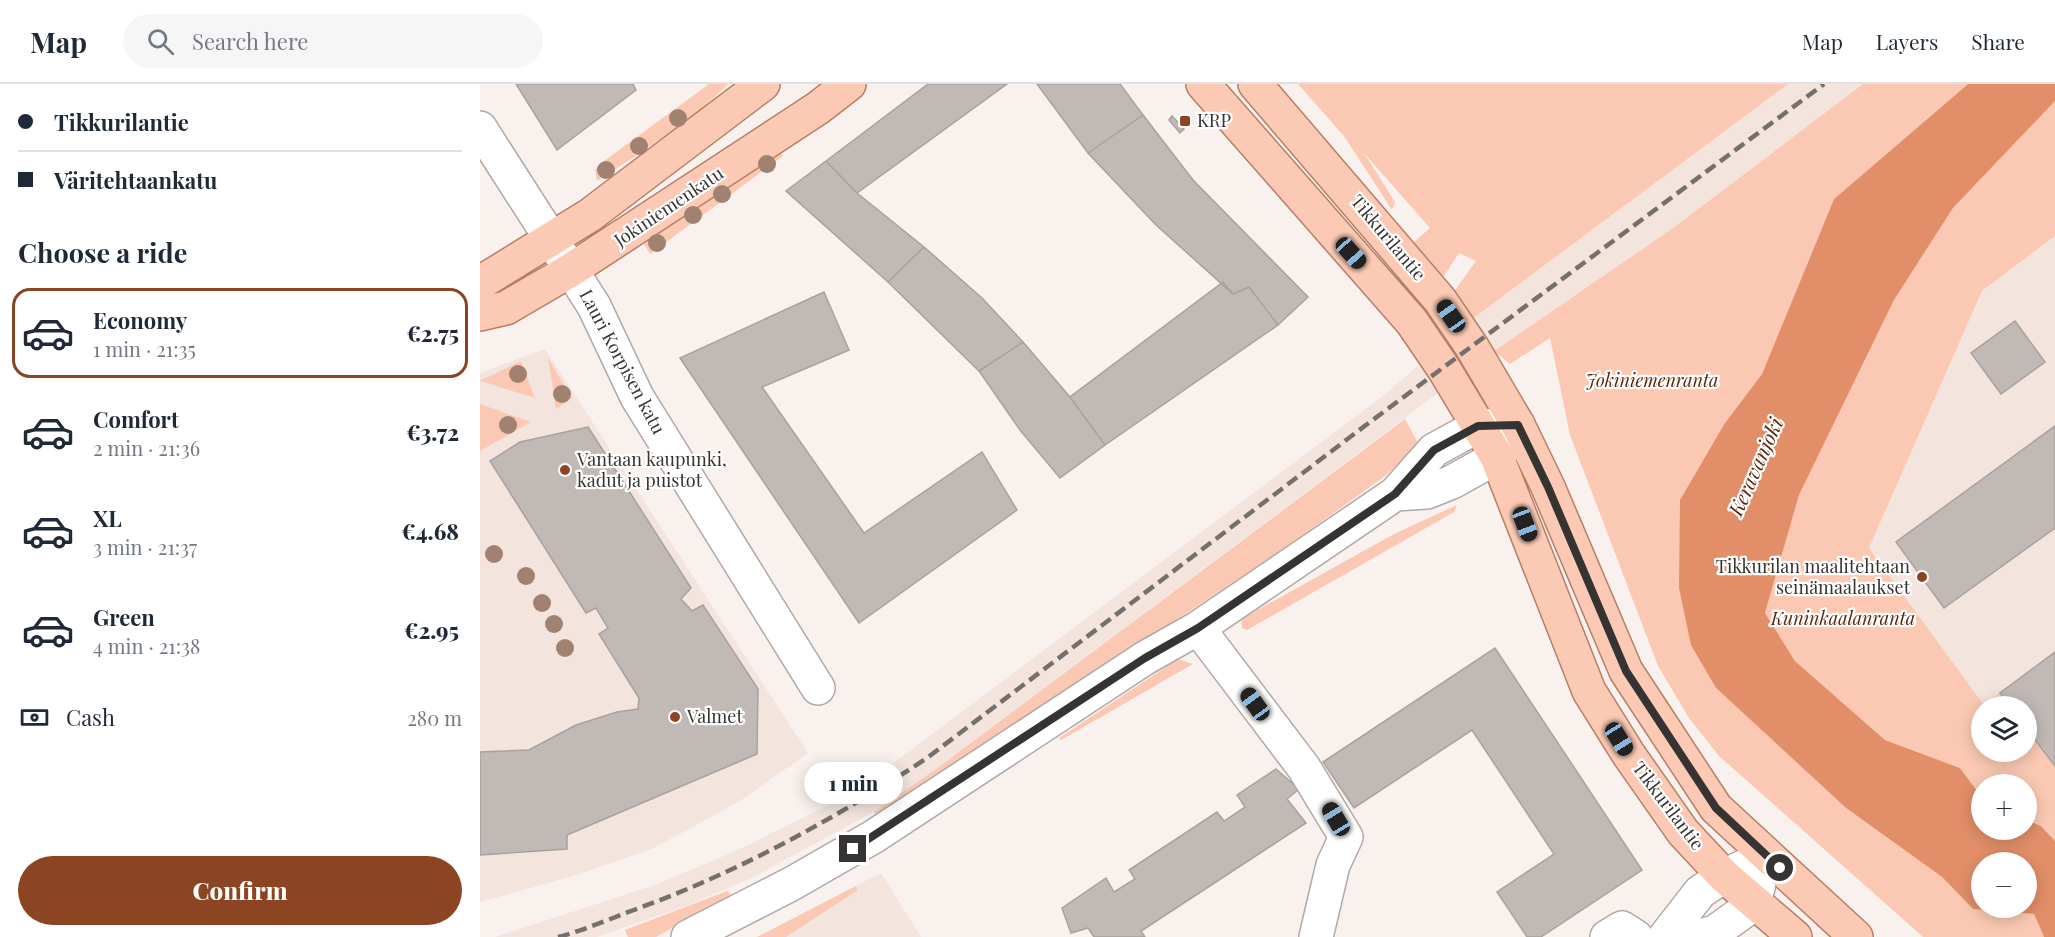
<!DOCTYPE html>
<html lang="en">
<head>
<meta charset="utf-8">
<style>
	body { margin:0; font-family:"Playfair Display",serif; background:#f6f6f7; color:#1f2937; height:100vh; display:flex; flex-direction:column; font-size:22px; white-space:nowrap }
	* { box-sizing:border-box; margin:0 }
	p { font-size:20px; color:#747a83 }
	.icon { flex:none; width:33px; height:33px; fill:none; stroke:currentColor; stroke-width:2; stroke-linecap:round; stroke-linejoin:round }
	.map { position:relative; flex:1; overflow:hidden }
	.sheet { display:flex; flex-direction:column; background:#fff; width:480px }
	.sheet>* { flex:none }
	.hud { display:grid; align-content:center; height:132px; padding:0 18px; background:#fff }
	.fabs { position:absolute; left:1491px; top:612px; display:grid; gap:12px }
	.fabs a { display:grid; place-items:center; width:66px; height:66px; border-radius:50%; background:#fff; box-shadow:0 3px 15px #0003; font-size:30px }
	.end { position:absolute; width:27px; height:27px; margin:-14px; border:8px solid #363432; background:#fff; box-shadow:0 0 0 3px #fff }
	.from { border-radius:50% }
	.bubble { position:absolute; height:42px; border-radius:21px; background:#fff; box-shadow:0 3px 15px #0003; font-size:20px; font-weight:800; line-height:42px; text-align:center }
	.car { position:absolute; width:18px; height:36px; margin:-18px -9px; border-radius:8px; box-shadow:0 0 4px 2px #0007; background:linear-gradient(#222 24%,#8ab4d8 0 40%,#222 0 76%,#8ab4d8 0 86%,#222 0) }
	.hud b { display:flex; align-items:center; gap:21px; height:57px; font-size:22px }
	.hud b+b { border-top:2px solid #e0e1e3 }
	.hud i { width:15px; height:15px; background:#1f2937 }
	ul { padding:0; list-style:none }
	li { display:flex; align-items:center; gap:18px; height:90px; margin:0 12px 9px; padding:0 6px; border:3px solid transparent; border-radius:18px }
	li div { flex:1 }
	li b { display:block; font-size:22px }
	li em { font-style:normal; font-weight:800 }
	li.active { border-color:#8c4522 }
	li>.icon { width:54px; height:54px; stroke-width:1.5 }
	h2 { padding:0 18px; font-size:27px; line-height:72px }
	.pay { display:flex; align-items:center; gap:15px; height:66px; padding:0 18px; font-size:22px }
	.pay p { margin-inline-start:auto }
	.action { display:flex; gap:12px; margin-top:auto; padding:12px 18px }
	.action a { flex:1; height:69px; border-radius:36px; background:#8c4522; color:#fff; font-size:24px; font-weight:800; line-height:69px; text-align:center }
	header { display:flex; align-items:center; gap:36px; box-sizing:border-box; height:84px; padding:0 30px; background:#fff; border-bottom:2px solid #e0e1e3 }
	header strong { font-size:28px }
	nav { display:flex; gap:33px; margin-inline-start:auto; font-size:21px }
	.search { width:420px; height:54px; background:#f6f6f7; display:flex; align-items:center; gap:15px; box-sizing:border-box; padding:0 21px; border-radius:33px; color:#747a83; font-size:22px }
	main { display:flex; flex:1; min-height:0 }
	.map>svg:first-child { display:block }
	.built { fill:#f3e4de }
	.green { fill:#fbc9b3 }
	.water { fill:#e28f69; fill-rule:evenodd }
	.building { fill:#c0b9b6; stroke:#a8a19e; stroke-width:1.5 }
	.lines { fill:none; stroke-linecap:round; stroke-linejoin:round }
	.minor-casing { stroke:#b0a9a6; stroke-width:36 }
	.major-casing { stroke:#b57f66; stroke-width:36 }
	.minor { stroke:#fff; stroke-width:33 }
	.major { stroke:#fccab4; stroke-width:33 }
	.rail { stroke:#74706e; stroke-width:4.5; stroke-dasharray:12 6; stroke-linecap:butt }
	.tree { fill:#a18170 }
	.route { stroke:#363432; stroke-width:8 }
	.poi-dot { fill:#8c4522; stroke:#fff; stroke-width:2 }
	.labels { text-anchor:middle; stroke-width:4.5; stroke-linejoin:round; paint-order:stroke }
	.poi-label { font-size:18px; fill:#363432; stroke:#fff; text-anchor:start }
	.street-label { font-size:18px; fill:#363432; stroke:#fff }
	.park-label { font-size:18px; font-style:italic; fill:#5a2509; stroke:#fff }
	.water-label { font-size:20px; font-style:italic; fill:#5b270b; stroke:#fff }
</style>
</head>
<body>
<header>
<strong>Map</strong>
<div class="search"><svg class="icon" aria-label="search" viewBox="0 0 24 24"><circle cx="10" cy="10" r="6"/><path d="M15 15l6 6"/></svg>Search here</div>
<nav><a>Map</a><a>Layers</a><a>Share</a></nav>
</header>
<main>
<section class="sheet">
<div class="hud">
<b><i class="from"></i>Tikkurilantie</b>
<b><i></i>Väritehtaankatu</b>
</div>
<h2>Choose a ride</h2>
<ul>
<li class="active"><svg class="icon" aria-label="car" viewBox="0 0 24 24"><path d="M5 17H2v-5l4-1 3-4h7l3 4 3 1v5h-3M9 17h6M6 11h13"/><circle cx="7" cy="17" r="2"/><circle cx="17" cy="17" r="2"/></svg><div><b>Economy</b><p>1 min · 21:35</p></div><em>€2.75</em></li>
<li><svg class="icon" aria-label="car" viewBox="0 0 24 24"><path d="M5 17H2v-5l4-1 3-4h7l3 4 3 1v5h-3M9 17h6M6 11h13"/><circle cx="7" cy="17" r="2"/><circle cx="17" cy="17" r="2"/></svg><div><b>Comfort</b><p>2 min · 21:36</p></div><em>€3.72</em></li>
<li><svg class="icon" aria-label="car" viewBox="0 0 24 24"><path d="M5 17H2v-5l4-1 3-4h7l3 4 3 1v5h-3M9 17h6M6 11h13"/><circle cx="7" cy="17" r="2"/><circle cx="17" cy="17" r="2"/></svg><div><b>XL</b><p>3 min · 21:37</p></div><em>€4.68</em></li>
<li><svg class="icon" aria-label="car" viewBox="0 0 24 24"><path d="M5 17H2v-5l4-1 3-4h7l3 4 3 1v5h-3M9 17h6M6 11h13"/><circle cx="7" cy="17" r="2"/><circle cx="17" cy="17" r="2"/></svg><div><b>Green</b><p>4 min · 21:38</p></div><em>€2.95</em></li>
</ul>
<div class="pay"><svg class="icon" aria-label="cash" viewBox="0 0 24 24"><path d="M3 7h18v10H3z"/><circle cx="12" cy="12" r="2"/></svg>Cash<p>280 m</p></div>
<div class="action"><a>Confirm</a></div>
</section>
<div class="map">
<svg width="1575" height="853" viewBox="0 0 1575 853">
	<rect width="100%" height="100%" fill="#f8f1ed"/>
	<path class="built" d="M1308 0H1383L1193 144 1014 267 456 685 394 728 269 795 208 821 117 853H15L178 800 258 766 357 717 415 678 903 312 991 236Z
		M1575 152V682L1547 645 1546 622H1505L1389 464 1502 207Z
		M65 265 328 669 260 717 174 764 100 790 0 818V289Z
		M401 789 441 853H277Z"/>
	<path class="green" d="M229 0H248C211 38 162 68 117 97L115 86 120 80Z
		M818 0H1308L991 236 971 212 996 177 979 169 962 195 934 158 950 144 884 69 915 118 912 126 864 52Z
		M1383 0H1488L1354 115 1282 290 1245 339 1236 604 1366 724 1462 793 1493 825 1554 830 1564 853H1443L1239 672 1209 634 1178 582 1090 351 1070 254 1030 280 1014 267 1193 144Z
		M1575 17V152L1502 207 1389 464 1504 621 1520 609 1530 622H1502V668H1546L1547 644 1575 682V757L1561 742 1547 736 1546 700H1502L1501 712 1480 684 1405 656 1315 577 1285 529 1319 411 1414 216 1473 124Z
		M297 63 303 72 170 170 164 160Z
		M68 274 92 314 76 325Z
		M41 277 55 314 0 297Z
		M0 320 51 338 0 367Z
		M925 335 939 361 905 392 795 471 396 732 394 728 456 685Z
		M977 421 974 428 767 546 762 544 761 535 914 450Z
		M698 575 713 580 581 656 579 654Z
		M376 802 378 806 306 853H277Z
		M247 807 251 811 176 853H148L145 846Z"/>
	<path class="water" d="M1488 0H1575V17L1473 124 1414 216 1319 411 1285 529 1315 577 1405 656 1480 684 1501 712 1502 746H1546L1547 736 1561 742 1575 757V853H1564L1554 830 1493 825 1462 793 1366 724 1236 604 1211 561 1199 504 1200 416 1245 339 1282 290 1354 115ZM1502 778H1546V824H1502Z"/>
	<path class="building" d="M36 0H153L156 6 77 66Z
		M448 0H527L377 109 346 77Z
		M557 0H640L663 31 608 69Z
		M663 31 713 96 828 213 798 241 769 203 753 210 676 141 608 69Z
		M692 32 704 45 700 49 689 36Z
		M346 77 377 109 444 163 408 198 306 107Z
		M444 163 502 214 543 258 499 287 408 198Z
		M743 198 753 210 769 203 798 241 625 361 590 313Z
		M344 208 369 266 282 303 384 449 502 368 537 426 379 539 200 274Z
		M1535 237 1565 278 1521 310 1491 269Z
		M543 258 590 313 625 361 580 394 540 346 499 287Z
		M1575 342V444L1464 524 1416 458Z
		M108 343 211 504 201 515 212 527 223 521 278 605 277 670 87 751V765L0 771V668L49 666 96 641 137 628 158 625 159 614 119 550 128 544 116 524 106 529 10 377 40 358Z
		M1015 564 1162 786 1061 853H1047L1017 808 1074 770 992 646 874 724 843 678Z
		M1575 568V682L1546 644V622H1530L1520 609Z
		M796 685 819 705 807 715 826 739 661 847 665 853H614L608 844 591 849 582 824 626 794 634 808 655 795 649 786 737 728 744 737 765 723 757 711Z"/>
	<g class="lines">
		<g class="minor-casing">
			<path id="minor" d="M0 44 114 222 157 313 338 604
				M915 410 947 408 972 398 1017 373 1033 349
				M718 544 824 684 866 753 853 781 836 853
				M208 853 313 799 393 753 665 574 718 544 915 410 954 366 998 342 1038 341
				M1127 853 1142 844 1156 853
				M1185 853 1220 808 1244 792 1286 772
				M1217 853 1235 848 1274 820 1281 791"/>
		</g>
		<g class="major-casing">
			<path id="major" d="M723 0 932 238 964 285 1017 373 1109 607 1149 671 1203 748 1244 792 1315 853
				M775 0 960 216 992 263 1038 341 1068 403 1146 587 1236 724 1376 853
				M0 199 110 131 283 0
				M0 230 26 224 91 186 338 24 369 0"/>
		</g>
		<use href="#minor" class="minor"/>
		<use href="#major" class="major"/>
		<path class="rail" d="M78 853C102 847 127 836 151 827 257 789 353 736 447 674L886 341 1344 0"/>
	</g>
	<g class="tree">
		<circle cx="198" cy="34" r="9"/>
		<circle cx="159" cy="62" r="9"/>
		<circle cx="287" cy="80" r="9"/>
		<circle cx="126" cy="86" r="9"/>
		<circle cx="242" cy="110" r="9"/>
		<circle cx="213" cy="131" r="9"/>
		<circle cx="177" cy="159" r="9"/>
		<circle cx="38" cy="290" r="9"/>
		<circle cx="82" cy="310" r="9"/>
		<circle cx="28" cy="341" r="9"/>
		<circle cx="14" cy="470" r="9"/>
		<circle cx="46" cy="492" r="9"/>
		<circle cx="62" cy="519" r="9"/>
		<circle cx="74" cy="540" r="9"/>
		<circle cx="85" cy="564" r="9"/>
	</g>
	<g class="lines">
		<path class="route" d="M373 765 665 574 718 544 915 410 954 366 998 342 1038 341 1068 403 1146 587 1236 724 1300 784"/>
	</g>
	<g class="poi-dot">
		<rect x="699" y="31" width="12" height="12" rx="3"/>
		<circle cx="85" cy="386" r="6"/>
		<circle cx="1442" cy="493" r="6"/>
		<circle cx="195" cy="633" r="6"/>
	</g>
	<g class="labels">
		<g class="poi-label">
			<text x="717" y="43">KRP</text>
			<text x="97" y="382">Vantaan kaupunki,<tspan x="97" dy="21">kadut ja puistot</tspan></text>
			<text x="1430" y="489" text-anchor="end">Tikkurilan maalitehtaan<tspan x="1430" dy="21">seinämaalaukset</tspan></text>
			<text x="207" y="639">Valmet</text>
		</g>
		<g class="street-label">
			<text transform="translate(189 123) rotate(-34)" y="6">Jokiniemenkatu</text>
			<text transform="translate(908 154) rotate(50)" y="6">Tikkurilantie</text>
			<text transform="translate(142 278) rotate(62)" y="6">Lauri Korpisen katu</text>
			<text transform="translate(1188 722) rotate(53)" y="6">Tikkurilantie</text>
		</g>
		<g class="park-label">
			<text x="1172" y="303">Jokiniemenranta</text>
			<text x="1363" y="541">Kuninkaalanranta</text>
		</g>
		<g class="water-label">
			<text transform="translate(1276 383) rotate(-66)" y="7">Keravanjoki</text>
		</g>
	</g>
</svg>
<div class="fabs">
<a><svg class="icon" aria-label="layers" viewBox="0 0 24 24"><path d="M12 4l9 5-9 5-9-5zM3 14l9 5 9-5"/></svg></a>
<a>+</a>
<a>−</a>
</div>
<i class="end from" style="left:1300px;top:784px"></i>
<i class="end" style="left:373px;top:765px"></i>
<div class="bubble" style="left:324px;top:678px;width:99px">1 min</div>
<i class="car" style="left:871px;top:169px;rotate:138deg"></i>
<i class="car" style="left:971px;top:232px;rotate:325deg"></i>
<i class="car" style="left:1045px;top:440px;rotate:159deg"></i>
<i class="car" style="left:775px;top:620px;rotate:324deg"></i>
<i class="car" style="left:1139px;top:655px;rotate:148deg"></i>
<i class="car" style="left:856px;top:735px;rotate:329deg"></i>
</div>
</main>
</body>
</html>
